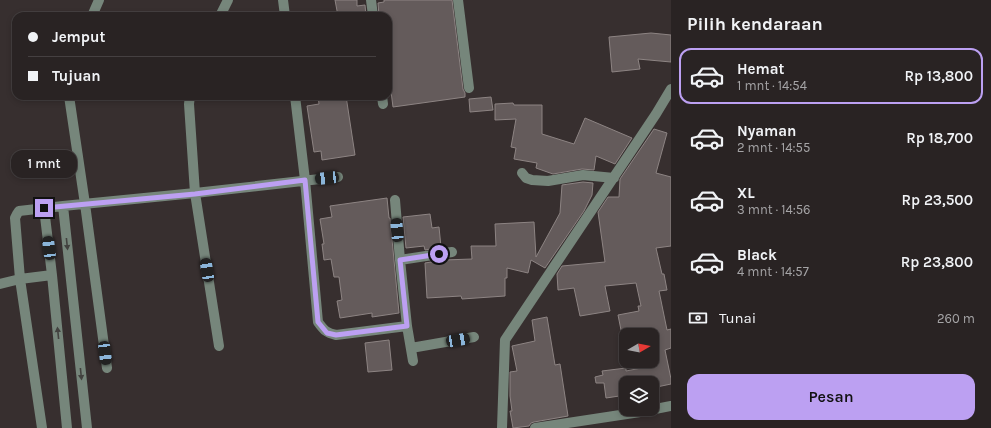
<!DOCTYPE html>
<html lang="id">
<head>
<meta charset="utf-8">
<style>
	body { margin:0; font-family:Karla,sans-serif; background:#312b2b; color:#f1f3f6; height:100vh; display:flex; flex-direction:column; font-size:15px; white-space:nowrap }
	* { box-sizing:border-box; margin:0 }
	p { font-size:13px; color:#a5a4a6 }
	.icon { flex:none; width:22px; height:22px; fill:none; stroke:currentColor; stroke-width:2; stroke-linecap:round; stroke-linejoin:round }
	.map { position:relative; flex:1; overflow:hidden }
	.panel { display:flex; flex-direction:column; background:#292323; width:320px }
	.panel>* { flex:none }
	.top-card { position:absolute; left:12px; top:12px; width:380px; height:88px; border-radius:12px; box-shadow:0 2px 6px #0003,0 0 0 1px #454041; display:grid; align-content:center; height:88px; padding:0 16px; background:#292323 }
	.needle { width:26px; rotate:80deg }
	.controls { position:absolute; left:619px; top:328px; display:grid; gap:8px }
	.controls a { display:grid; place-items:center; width:40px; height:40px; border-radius:8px; background:#292323; box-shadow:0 2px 6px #0003,0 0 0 1px #454041; font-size:20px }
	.end { position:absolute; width:18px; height:18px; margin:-9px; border:5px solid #bca0f2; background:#111; box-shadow:0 0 0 2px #111 }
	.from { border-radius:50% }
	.bubble { position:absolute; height:28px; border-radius:12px; background:#292323; box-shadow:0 2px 6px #0003,0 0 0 1px #454041; font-size:13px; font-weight:600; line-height:28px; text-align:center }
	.car { position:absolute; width:12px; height:24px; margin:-12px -6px; border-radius:5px; box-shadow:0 0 3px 1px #0007; background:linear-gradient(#222 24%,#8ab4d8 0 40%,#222 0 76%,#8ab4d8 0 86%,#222 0) }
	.top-card b { display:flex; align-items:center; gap:14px; height:38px; font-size:15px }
	.top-card b+b { border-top:1px solid #454041 }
	.top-card i { width:10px; height:10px; background:#f1f3f6 }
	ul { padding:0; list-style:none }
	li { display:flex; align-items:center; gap:12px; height:56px; margin:0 8px 6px; padding:0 8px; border:2px solid transparent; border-radius:12px }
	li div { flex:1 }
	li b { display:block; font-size:15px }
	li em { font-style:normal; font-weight:600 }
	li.active { border-color:#bca0f2 }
	li>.icon { width:36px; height:36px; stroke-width:1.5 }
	h2 { padding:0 16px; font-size:18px; line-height:48px }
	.pay { display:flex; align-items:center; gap:10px; height:44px; padding:0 16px; font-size:15px }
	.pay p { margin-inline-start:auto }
	.primary-button { display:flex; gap:8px; margin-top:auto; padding:8px 16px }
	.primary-button a { flex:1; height:46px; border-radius:12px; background:#bca0f2; color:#111; font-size:16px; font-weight:600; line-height:46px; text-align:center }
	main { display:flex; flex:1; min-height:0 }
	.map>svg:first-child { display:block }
	.building { fill:#645b5b; stroke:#8d8483 }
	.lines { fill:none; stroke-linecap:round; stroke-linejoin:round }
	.minor { stroke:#76867b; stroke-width:10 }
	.oneway { fill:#42423f }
	.route { stroke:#bca0f2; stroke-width:5 }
</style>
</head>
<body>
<main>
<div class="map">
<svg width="671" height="428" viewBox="0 0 671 428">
	<rect width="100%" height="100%" fill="#372f2f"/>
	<path class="building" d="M335 0H357V6L365 5 366 16H338Z
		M384 0H452L463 89 465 93V97L393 107 388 68V16H379L378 3 384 2Z
		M651 33 671 35V62L638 59 640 69 612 72 609 37Z
		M318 96H346L355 155 322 160 321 151 314 152 307 106 319 104Z
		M491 97 493 110 470 112 469 99Z
		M513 103 514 105H542V134L574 144 585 118 632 138 615 164 596 156 594 170 582 169 553 174 536 168 537 163 514 159 516 148 511 147 516 119 495 120V104Z
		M654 129 667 133 656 173 671 177V246L656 248 662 274H664L667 290 659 291 667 330 671 329V348L665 350 671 379V384L652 388V383H626V395L606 398 604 383H596L595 377 603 375 602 371 626 368V371L652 366V335H622L618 315 639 311 638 306H641L636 283 605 286 610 311 580 316 574 288 558 290 557 274 562 266 605 262 598 212 608 197H619L620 179Z
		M583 182 593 183 592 195 584 211 545 268 531 260 528 273 507 268V278H505V296L462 299 461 296 427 298 425 263 444 260 472 259 471 246H496L495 224 534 222 536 257 560 213 562 185Z
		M387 198 389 218H390L399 313 372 317V313L340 318 337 301 342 300 339 277H334L331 259 324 260 322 244H324L320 219 332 217 330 206Z
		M430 214 432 228 439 227 441 247 425 250 424 246 406 248 403 217Z
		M547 317 555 365 560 364 568 416 534 422 531 423 529 426 513 428 510 411H512L510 396V372L517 371 512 346 535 341 532 320Z
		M389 340 392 370 368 372 365 343Z"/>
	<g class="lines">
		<path class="minor" d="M283 0 285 16
			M371 0 373 16
			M458 0 469 88
			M92 16 99 0
			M220 16 228 0
			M69 96 85 204 107 368
			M190 96 189 104 195 193 219 346
			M295 96 305 180 318 322C324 330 326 333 336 335L407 326
			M382 96 383 104
			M522 173 526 178 532 180 548 181 583 175 614 178
			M395 200 400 260 407 326 413 361
			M63 206 87 428
			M44 208 52 275 67 428
			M400 260 452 252
			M0 284 20 279 52 275
			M411 348 474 337
			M42 428 20 279 15 218 17 214 19 211 63 206 195 193 338 177
			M502 428 505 340 656 114 671 89
			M535 428 640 412 671 406"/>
	</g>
	<defs><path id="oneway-solid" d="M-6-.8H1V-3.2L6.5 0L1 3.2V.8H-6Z"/></defs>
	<g class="oneway">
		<use href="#oneway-solid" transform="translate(67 244) rotate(84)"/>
		<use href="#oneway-solid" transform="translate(58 333) rotate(-96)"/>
		<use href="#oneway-solid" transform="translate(81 374) rotate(84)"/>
	</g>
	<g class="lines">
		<path class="route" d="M44 208 195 194 305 180 318 322 327 333 336 335 407 326 400 260 439 254"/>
	</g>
</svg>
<div class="controls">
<a><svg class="needle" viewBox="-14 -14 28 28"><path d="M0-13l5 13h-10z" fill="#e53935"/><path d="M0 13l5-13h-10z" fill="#a5a4a6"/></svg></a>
<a><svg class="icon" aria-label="layers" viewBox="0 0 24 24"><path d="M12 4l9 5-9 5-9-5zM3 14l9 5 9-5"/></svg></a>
</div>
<i class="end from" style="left:439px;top:254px"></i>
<i class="end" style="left:44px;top:208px"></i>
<div class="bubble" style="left:11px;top:150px;width:66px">1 mnt</div>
<i class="car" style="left:327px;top:178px;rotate:264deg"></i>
<i class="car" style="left:397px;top:230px;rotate:355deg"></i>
<i class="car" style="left:49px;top:248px;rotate:353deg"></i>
<i class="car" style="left:207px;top:270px;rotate:351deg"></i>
<i class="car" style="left:458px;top:340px;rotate:80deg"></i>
<i class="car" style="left:105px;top:353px;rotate:173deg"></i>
<div class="top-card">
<b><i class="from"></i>Jemput</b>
<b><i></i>Tujuan</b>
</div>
</div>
<section class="panel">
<h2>Pilih kendaraan</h2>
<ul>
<li class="active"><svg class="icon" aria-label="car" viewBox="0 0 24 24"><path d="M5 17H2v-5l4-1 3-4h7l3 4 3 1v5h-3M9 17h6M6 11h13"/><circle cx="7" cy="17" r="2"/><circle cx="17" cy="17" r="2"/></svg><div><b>Hemat</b><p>1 mnt · 14:54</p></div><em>Rp 13,800</em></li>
<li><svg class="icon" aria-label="car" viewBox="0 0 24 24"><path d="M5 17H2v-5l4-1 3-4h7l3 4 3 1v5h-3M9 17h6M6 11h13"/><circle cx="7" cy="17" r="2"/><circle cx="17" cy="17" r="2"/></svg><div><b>Nyaman</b><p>2 mnt · 14:55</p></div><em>Rp 18,700</em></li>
<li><svg class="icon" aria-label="car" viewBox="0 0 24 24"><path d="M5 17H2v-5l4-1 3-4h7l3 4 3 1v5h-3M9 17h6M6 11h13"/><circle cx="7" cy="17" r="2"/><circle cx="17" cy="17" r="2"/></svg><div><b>XL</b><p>3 mnt · 14:56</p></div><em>Rp 23,500</em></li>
<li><svg class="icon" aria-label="car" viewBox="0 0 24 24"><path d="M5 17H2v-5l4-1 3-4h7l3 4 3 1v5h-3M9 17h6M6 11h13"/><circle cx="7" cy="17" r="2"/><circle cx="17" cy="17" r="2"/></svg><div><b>Black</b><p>4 mnt · 14:57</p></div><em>Rp 23,800</em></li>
</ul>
<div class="pay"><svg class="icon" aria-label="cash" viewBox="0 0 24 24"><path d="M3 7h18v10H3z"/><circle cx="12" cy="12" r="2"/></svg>Tunai<p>260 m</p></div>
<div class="primary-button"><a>Pesan</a></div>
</section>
</main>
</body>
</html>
